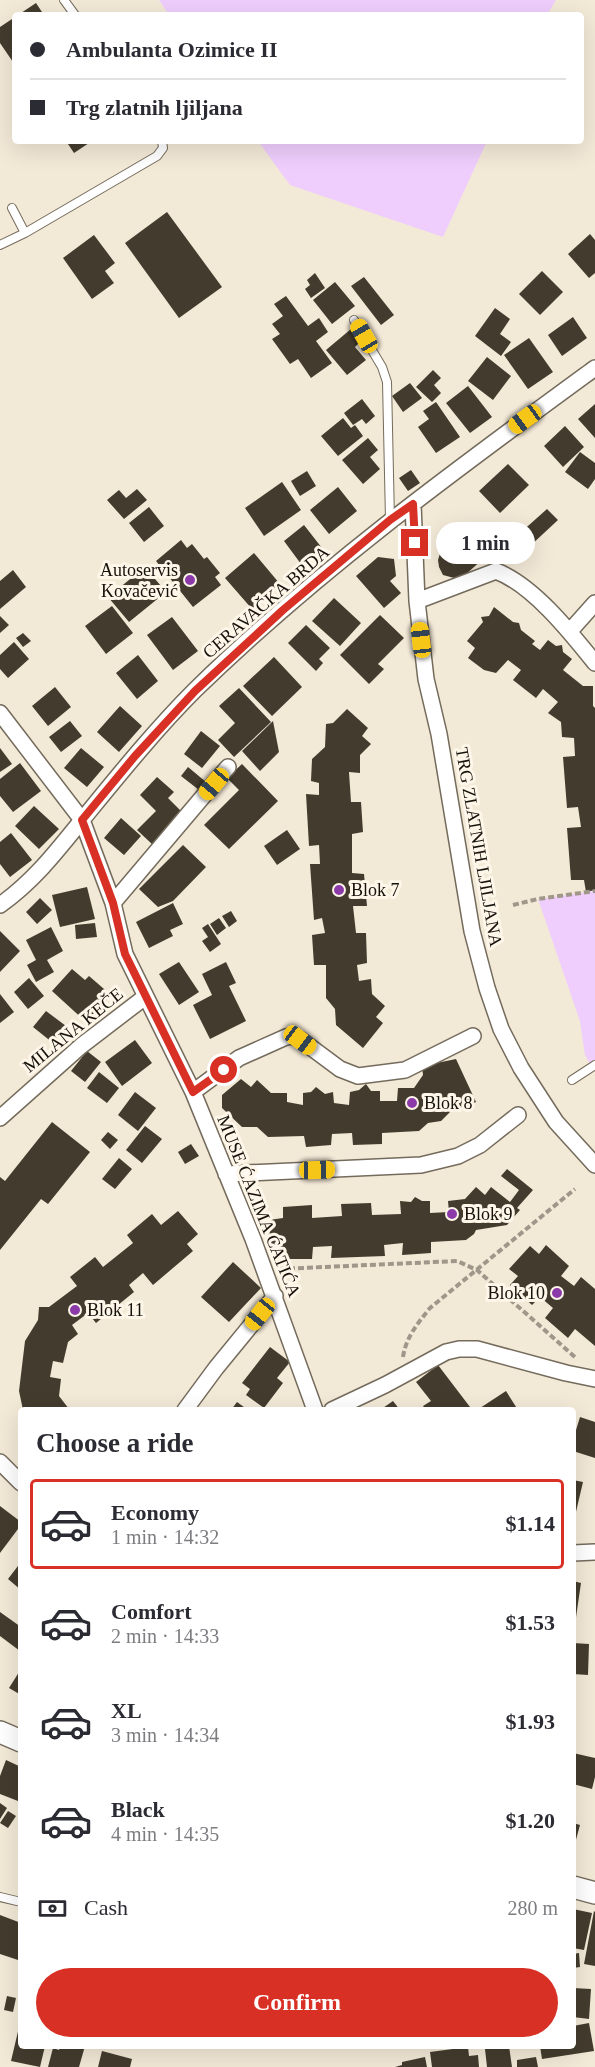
<!DOCTYPE html>
<html lang="en">
<head>
<meta charset="utf-8">
<style>
	body { margin:0; font-family:"Times New Roman",serif; background:#f2f2f3; color:#2b2b33; height:100vh; display:flex; flex-direction:column; font-size:22px; white-space:nowrap }
	* { box-sizing:border-box; margin:0 }
	p { font-size:20px; color:#7c7c81 }
	.icon { flex:none; width:33px; height:33px; fill:none; stroke:currentColor; stroke-width:2; stroke-linecap:round; stroke-linejoin:round }
	.map { position:relative; flex:1; overflow:hidden }
	.panel { position:absolute; left:18px; top:1407px; width:558px; height:642px; display:flex; flex-direction:column; background:#fff; border-radius:6px; box-shadow:0 6px 24px #0002 }
	.panel>* { flex:none }
	.guide { position:absolute; left:12px; top:12px; width:572px; height:132px; border-radius:6px; box-shadow:0 6px 24px #0002; display:grid; align-content:center; height:132px; padding:0 18px; background:#fff }
	.end { position:absolute; width:27px; height:27px; margin:-14px; border:8px solid #d93025; background:#fff; box-shadow:0 0 0 3px #fff }
	.from { border-radius:50% }
	.bubble { position:absolute; height:42px; border-radius:21px; background:#fff; box-shadow:0 6px 24px #0002; font-size:20px; font-weight:600; line-height:42px; text-align:center }
	.car { position:absolute; width:18px; height:36px; margin:-18px -9px; border-radius:8px; box-shadow:0 0 4px 2px #0007; background:linear-gradient(#f5c518 24%,#345 0 40%,#f5c518 0 76%,#345 0 86%,#f5c518 0) }
	.guide b { display:flex; align-items:center; gap:21px; height:57px; font-size:22px }
	.guide b+b { border-top:2px solid #e1e1e2 }
	.guide i { width:15px; height:15px; background:#2b2b33 }
	ul { padding:0; list-style:none }
	li { display:flex; align-items:center; gap:18px; height:90px; margin:0 12px 9px; padding:0 6px; border:3px solid transparent; border-radius:6px }
	li div { flex:1 }
	li b { display:block; font-size:22px }
	li em { font-style:normal; font-weight:600 }
	li.current { border-color:#d93025 }
	li>.icon { width:54px; height:54px; stroke-width:1.5 }
	h2 { padding:0 18px; font-size:27px; line-height:72px }
	.pay { display:flex; align-items:center; gap:15px; height:66px; padding:0 18px; font-size:22px }
	.pay p { margin-inline-start:auto }
	.primary-button { display:flex; gap:12px; margin-top:auto; padding:12px 18px }
	.primary-button a { flex:1; height:69px; border-radius:36px; background:#d93025; color:#fff; font-size:24px; font-weight:600; line-height:69px; text-align:center }
	.map>svg:first-child { display:block }
	.green { fill:#efcefd }
	.building { fill:#433c2e }
	.lines { fill:none; stroke-linecap:round; stroke-linejoin:round }
	.lane-casing { stroke:#746b5c; stroke-width:10 }
	.street-casing { stroke:#746b5c; stroke-width:18 }
	.secondary-casing { stroke:#746b5c; stroke-width:24 }
	.path { stroke:#9f9789; stroke-width:4; stroke-dasharray:6 3; stroke-linecap:butt }
	.lane { stroke:#fff; stroke-width:8 }
	.street { stroke:#fff; stroke-width:15 }
	.secondary { stroke:#fff; stroke-width:21 }
	.route { stroke:#d93025; stroke-width:8 }
	.poi-dot { fill:#8c3aa9; stroke:#fef6e8; stroke-width:2 }
	.labels { text-anchor:middle; stroke-width:6; stroke-linejoin:round; paint-order:stroke }
	.poi-label { font-size:18px; fill:#15110b; stroke:#fef6e8; text-anchor:start }
	.street-label { font-size:18px; fill:#15110b; stroke:#fef6e8 }
</style>
</head>
<body>
<div class="map">
<svg width="595" height="2067" viewBox="0 0 595 2067">
	<rect width="100%" height="100%" fill="#f3e9d7"/>
	<path class="green" d="M159 0H556L547 15H169Z
		M258 141H487L443 237 290 185Z
		M595 891V1065L592 1068 585 1055 580 1021 538 899Z"/>
	<path class="building" d="M36 3 44 15H18Z
		M15 17V65L0 43V27Z
		M66 141H92L74 153Z
		M167 212 222 287 179 318 125 243Z
		M590 234 595 240V273L589 278 568 254Z
		M94 235 115 263 105 271 114 283 92 299 63 258Z
		M542 271 563 292 540 315 519 294Z
		M315 273 325 288 311 298 305 289 310 285 307 280Z
		M364 277 394 315 381 325 351 286Z
		M335 282 355 306 332 324 313 300Z
		M286 296 308 326 319 318 328 332 316 341 332 363 311 378 298 359 290 364 272 339 280 334 272 324 283 316 274 304Z
		M495 308 510 319 500 334 511 342 501 356 475 336Z
		M573 317 587 338 562 356 548 335Z
		M351 329 361 341 355 347 366 360 347 375 326 350Z
		M529 338 553 372 528 389 504 355Z
		M487 357 511 376 493 400 468 381Z
		M433 370 441 378 434 385 441 393 432 402 416 387Z
		M410 383 422 398 403 412 392 396Z
		M468 386 492 417 470 433 446 403Z
		M362 399 375 416 366 424 362 419 353 425 344 413Z
		M436 402 460 437 436 453 418 427 429 419 423 411Z
		M595 404V438L578 419Z
		M343 418 351 428 355 425 363 436 338 456 321 436Z
		M565 426 584 447 563 467 544 446Z
		M368 438 378 450 370 457 380 469 363 484 342 460Z
		M580 452 595 463V479L588 489 565 472Z
		M508 464 529 485 500 513 479 491Z
		M411 470 420 483 408 491 399 478Z
		M307 471 316 486 300 496 291 481Z
		M282 482 301 510 264 536 245 508Z
		M338 487 357 511 329 534 310 510Z
		M137 489 147 500 124 519 107 500 119 490 126 498Z
		M149 507 164 526 144 542 129 523Z
		M547 509 558 520 530 546 519 534Z
		M304 525 322 548 301 564 284 541Z
		M470 525 494 549 464 576 458 579 443 575 439 567 438 560 441 550Z
		M181 540 187 548 192 544 204 559 207 557 220 573 215 577 221 585 193 607 156 561Z
		M254 553 280 584 252 609 225 578Z
		M378 557 394 559 396 576 390 581 401 593 384 608 356 576Z
		M145 567 166 592 129 622 108 597Z
		M13 570 26 587 0 609V581Z
		M334 598 361 623 340 646 312 621Z
		M112 606 133 633 106 654 85 626Z
		M494 607 513 622 519 623 521 630 535 641 532 644 540 650 548 640 556 646 562 645 563 652 572 659 563 670 583 686H593V706L595 708V890L586 892 584 880H571L567 828 581 827 578 807 567 808 563 757 575 756 574 738 562 737 561 722 548 713 558 702 543 689 536 698 513 680 521 670 508 660 496 673 484 670 468 658 475 648 467 641 483 622 481 617 489 616Z
		M380 615 404 638 378 664 384 669 369 684 340 655Z
		M0 616 9 625 0 633Z
		M172 617 198 651 173 670 147 635Z
		M306 625 330 648 319 659 323 663 316 671 288 643Z
		M23 633 31 641 23 647 16 638Z
		M14 642 29 659 8 678 0 669V655Z
		M138 655 158 681 137 699 116 673Z
		M274 657 302 687 272 716 243 686Z
		M55 687 71 707 48 726 32 706Z
		M239 688 271 722 234 757 218 740 235 723 219 706Z
		M120 706 142 726 119 752 97 732Z
		M347 709 368 728 362 736 371 744 360 755V773L349 772 351 802H361L363 832 352 834V873L364 874 367 906H353L356 933H366L367 963 357 965 359 981 371 979 372 994 385 1006 376 1017 383 1023 363 1048 336 1025 335 1009 326 998V965H314L312 935 325 933 322 918 314 920 310 864H320L319 845 309 846 306 794 319 795V783L311 781 312 759 325 747 326 724 333 723Z
		M70 721 82 736 61 752 49 737Z
		M273 721 279 752 260 771 242 751Z
		M201 731 220 746 202 768 184 754Z
		M0 748 12 764 0 772Z
		M81 748 104 767 87 787 64 768Z
		M20 763 41 791 13 812 0 796V779Z
		M242 764 278 801 229 849 204 825 239 790 227 778Z
		M188 767 206 782 199 790 181 776Z
		M157 777 174 792 168 798 183 813 153 845 137 830 156 811 140 795Z
		M34 806 59 829 39 849 15 826Z
		M121 818 141 836 124 855 104 838Z
		M287 830 300 849 277 865 264 846Z
		M11 833 32 860 10 877 0 864V842Z
		M183 845 206 867 173 901 158 907 139 889Z
		M87 887 95 919 60 927 52 895Z
		M40 898 52 910 37 924 26 912Z
		M173 903 183 924 170 930 173 936 149 948 136 922Z
		M231 911 237 921 229 927 222 916Z
		M219 918 226 928 217 935 210 924Z
		M95 923 97 937 76 939 75 925Z
		M208 924 221 944 210 952 202 941 208 937 202 928Z
		M51 927 63 951 47 960 54 972 36 982 27 965 36 960 26 940Z
		M0 931 20 951 0 972Z
		M179 962 199 992 179 1005 159 974Z
		M226 962 236 983 229 986 246 1021 210 1039 193 1005 212 995 202 974Z
		M72 969 85 980 89 976 111 995 86 1022 52 991Z
		M29 978 44 996 28 1009 14 992Z
		M0 994 14 1012 0 1023Z
		M46 1011 66 1026 53 1043 33 1027Z
		M135 1040 152 1063 122 1086 105 1062Z
		M87 1051 101 1062 85 1082 71 1071Z
		M456 1059 476 1102 450 1112 441 1121 428 1123 419 1131 382 1133V1144L353 1145 352 1133 332 1134 331 1145 306 1147 304 1136 268 1137 257 1127H242L222 1108V1095L241 1079 251 1087 257 1080 271 1093H287V1102L303 1105V1093L311 1092 316 1087 325 1094 333 1092 334 1103 349 1105 350 1092 359 1090 366 1084 371 1091H380V1101H397L398 1088H414L423 1075 422 1066Z
		M99 1072 119 1088 107 1103 87 1088Z
		M135 1092 156 1108 138 1131 118 1115Z
		M52 1122 90 1152 48 1204 41 1199 0 1250V1177L5 1181Z
		M145 1126 162 1139 142 1163 126 1150Z
		M108 1132 118 1140 110 1149 101 1140Z
		M191 1144 199 1156 185 1164 178 1152Z
		M119 1158 132 1169 115 1189 102 1179Z
		M507 1169 533 1190 517 1208 520 1210 507 1225 476 1230 474 1234 466 1240 431 1242V1253L402 1255 403 1243 384 1245 385 1256 331 1258 332 1246 313 1247 312 1259H285L284 1254 271 1256 269 1220 283 1218V1207L312 1205V1218L342 1216 341 1204 371 1203 372 1215 401 1214 400 1201 411 1202 415 1197 422 1201H430V1213L449 1212 448 1201 465 1199 476 1187 485 1195 491 1187 510 1202 519 1190 501 1176Z
		M178 1211 198 1234 187 1244 193 1251 153 1285 143 1273 129 1285 134 1292 96 1323 88 1313 72 1325 78 1334 68 1342 63 1363 53 1361 50 1377 61 1379 59 1396 69 1409 23 1410 19 1391 25 1341 38 1320 39 1307H49L77 1286 70 1277 95 1257 103 1267 133 1243 127 1235 152 1214 161 1225Z
		M546 1245 569 1266 561 1276 574 1286 581 1277 595 1289V1346L575 1329 568 1338 545 1318 553 1308 540 1297 532 1305 510 1285 518 1276 509 1269 530 1246 539 1254Z
		M233 1262 261 1288 229 1322 201 1297Z
		M270 1347 290 1362 277 1378 283 1383 264 1408 246 1395 250 1389 242 1383Z
		M438 1365 470 1407 466 1410H426L423 1406 431 1401 416 1382Z
		M506 1391 518 1410H477Z
		M393 1401 400 1410H380Z
		M237 1402 248 1410H231Z
		M580 1417 595 1422V1458L573 1451V1440Z
		M573 1480 583 1482 575 1516H573Z
		M0 1506 21 1522V1525L0 1553Z
		M21 1562V1590L8 1579Z
		M573 1581 581 1583 575 1624H573Z
		M0 1612 21 1627 20 1651 0 1636Z
		M573 1643 589 1644 588 1675 573 1674Z
		M21 1669V1695L9 1688Z
		M573 1753 595 1758V1777L592 1789 573 1784Z
		M6 1760 21 1767V1795L18 1801 0 1794V1776Z
		M0 1803 7 1808 0 1819Z
		M8 1811 16 1816 8 1828 0 1823Z
		M573 1823 580 1825 574 1847H573Z
		M573 1909 592 1913 584 1950 573 1948Z
		M594 1911 595 1912V1966L584 1964Z
		M0 1915 21 1923V1961L0 1954Z
		M579 1953 580 1967 573 1968V1954Z
		M573 1988 591 1989 589 2019 573 2017Z
		M7 1996 16 1998 13 2012 4 2010Z
		M20 2023 21 2046H45L40 2067 11 2061Z
		M589 2023 594 2051 542 2059 540 2046H573V2026Z
		M60 2046H85L79 2067H48L53 2048 59 2050Z
		M509 2046 512 2067H487L485 2049Z
		M468 2047 469 2056 478 2055 479 2067H432L430 2052Z
		M102 2051 132 2059 130 2067H98Z
		M425 2057 427 2067H395L402 2065V2062Z
		M536 2057 538 2067H517V2060Z"/>
	<g class="lines">
		<g class="lane-casing">
			<path id="lane" d="M64 0 75 15
				M12 208 25 233
				M0 245 25 233 157 156 163 148 162 141
				M354 320 382 367 387 382 390 520
				M572 1080 595 1065
				M0 1897 21 1902"/>
		</g>
		<g class="street-casing">
			<path id="street" d="M413 504 417 601 426 679 439 734 472 931 487 988 501 1029 521 1068 556 1122 595 1165
				M417 601 496 571C533 585 571 633 595 663
				M570 631 595 603
				M0 713 82 820 113 903 125 954 193 1092 253 1239 315 1410
				M113 903 228 767
				M0 905C33 882 57 851 82 820 118 776 155 730 195 690 318 570 457 469 595 368
				M193 1092 239 1058 286 1037 293 1036 301 1040 340 1069 358 1076 405 1070 473 1036
				M0 1118 81 1046 145 997
				M226 1174 421 1165 458 1156 480 1145 518 1115
				M185 1410 216 1368 275 1296
				M332 1410 385 1385 446 1352 459 1349H477L566 1373 595 1379
				M0 1462 21 1483
				M573 1553 595 1552"/>
		</g>
		<g class="secondary-casing">
			<path id="secondary" d="M0 1732 21 1741
				M573 1887 595 1893"/>
		</g>
		<path class="path" d="M513 905 538 899 595 891
			M280 1269 457 1261 477 1270 576 1358
			M403 1357C406 1337 418 1323 430 1308L575 1189"/>
		<use href="#lane" class="lane"/>
		<use href="#street" class="street"/>
		<use href="#secondary" class="secondary"/>
	</g>
	<g class="lines">
		<path class="route" d="M224 1070 193 1092 125 954 113 903 82 820 135 756 195 691 283 610 390 520 413 504 415 543"/>
	</g>
	<g class="poi-dot">
		<circle cx="190" cy="580" r="6"/>
		<circle cx="339" cy="890" r="6"/>
		<circle cx="412" cy="1103" r="6"/>
		<circle cx="452" cy="1214" r="6"/>
		<circle cx="557" cy="1293" r="6"/>
		<circle cx="75" cy="1310" r="6"/>
	</g>
	<g class="labels">
		<g class="poi-label">
			<text x="178" y="576" text-anchor="end">Autoservis<tspan x="178" dy="21">Kovačević</tspan></text>
			<text x="351" y="896">Blok 7</text>
			<text x="424" y="1109">Blok 8</text>
			<text x="464" y="1220">Blok 9</text>
			<text x="545" y="1299" text-anchor="end">Blok 10</text>
			<text x="87" y="1316">Blok 11</text>
		</g>
		<g class="street-label">
			<text transform="translate(266 602) rotate(-41)" y="6">CERAVAČKA BRDA</text>
			<text transform="translate(479 847) rotate(80)" y="6">TRG ZLATNIH LJILJANA</text>
			<text transform="translate(73 1030) rotate(-39)" y="6">MILANA KEČE</text>
			<text transform="translate(259 1206) rotate(68)" y="6">MUSE ĆAZIMA ĆATIĆA</text>
		</g>
	</g>
</svg>
<i class="end from" style="left:224px;top:1070px"></i>
<i class="end" style="left:415px;top:543px"></i>
<div class="bubble" style="left:436px;top:522px;width:99px">1 min</div>
<i class="car" style="left:364px;top:336px;rotate:330deg"></i>
<i class="car" style="left:525px;top:419px;rotate:234deg"></i>
<i class="car" style="left:421px;top:640px;rotate:353deg"></i>
<i class="car" style="left:214px;top:784px;rotate:220deg"></i>
<i class="car" style="left:300px;top:1040px;rotate:127deg"></i>
<i class="car" style="left:317px;top:1170px;rotate:89deg"></i>
<i class="car" style="left:260px;top:1314px;rotate:219deg"></i>
<div class="guide">
<b><i class="from"></i>Ambulanta Ozimice II</b>
<b><i></i>Trg zlatnih ljiljana</b>
</div>
<section class="panel">
<h2>Choose a ride</h2>
<ul>
<li class="current"><svg class="icon" aria-label="car" viewBox="0 0 24 24"><path d="M5 17H2v-5l4-1 3-4h7l3 4 3 1v5h-3M9 17h6M6 11h13"/><circle cx="7" cy="17" r="2"/><circle cx="17" cy="17" r="2"/></svg><div><b>Economy</b><p>1 min · 14:32</p></div><em>$1.14</em></li>
<li><svg class="icon" aria-label="car" viewBox="0 0 24 24"><path d="M5 17H2v-5l4-1 3-4h7l3 4 3 1v5h-3M9 17h6M6 11h13"/><circle cx="7" cy="17" r="2"/><circle cx="17" cy="17" r="2"/></svg><div><b>Comfort</b><p>2 min · 14:33</p></div><em>$1.53</em></li>
<li><svg class="icon" aria-label="car" viewBox="0 0 24 24"><path d="M5 17H2v-5l4-1 3-4h7l3 4 3 1v5h-3M9 17h6M6 11h13"/><circle cx="7" cy="17" r="2"/><circle cx="17" cy="17" r="2"/></svg><div><b>XL</b><p>3 min · 14:34</p></div><em>$1.93</em></li>
<li><svg class="icon" aria-label="car" viewBox="0 0 24 24"><path d="M5 17H2v-5l4-1 3-4h7l3 4 3 1v5h-3M9 17h6M6 11h13"/><circle cx="7" cy="17" r="2"/><circle cx="17" cy="17" r="2"/></svg><div><b>Black</b><p>4 min · 14:35</p></div><em>$1.20</em></li>
</ul>
<div class="pay"><svg class="icon" aria-label="cash" viewBox="0 0 24 24"><path d="M3 7h18v10H3z"/><circle cx="12" cy="12" r="2"/></svg>Cash<p>280 m</p></div>
<div class="primary-button"><a>Confirm</a></div>
</section>
</div>
</body>
</html>
